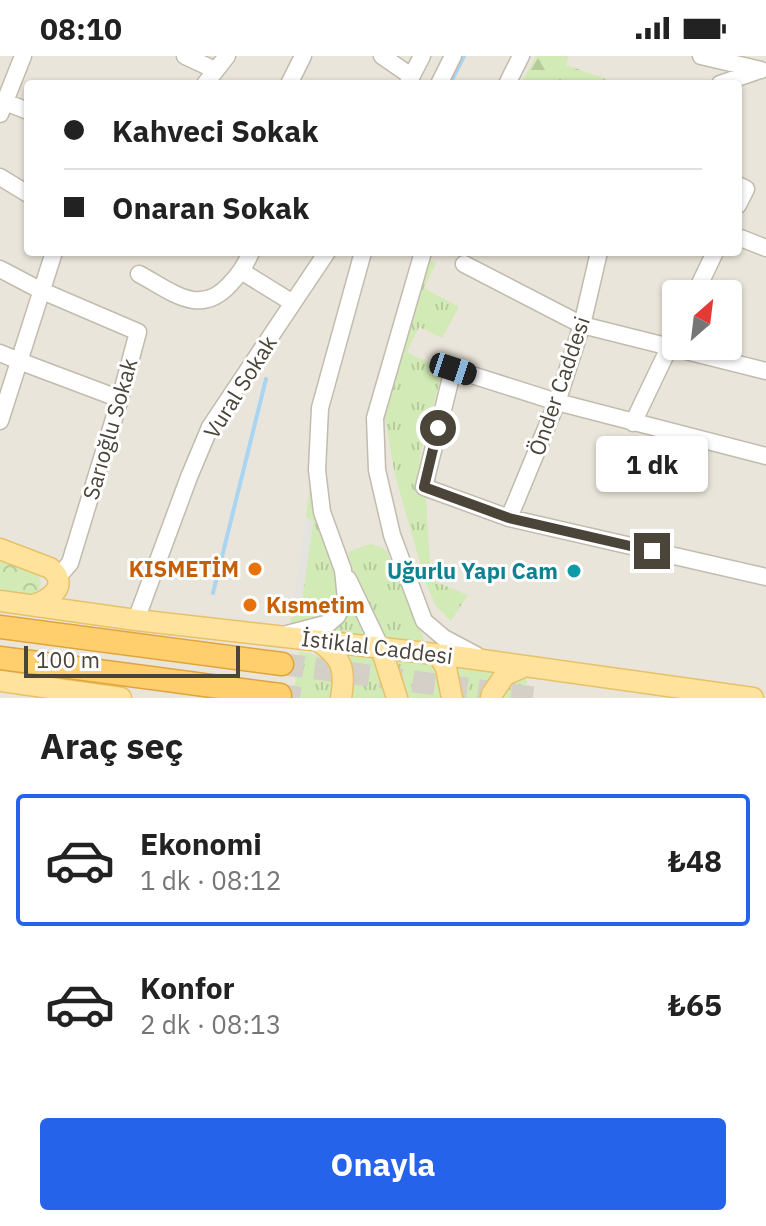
<!DOCTYPE html>
<html lang="tr">
<head>
<meta charset="utf-8">
<style>
	body { margin:0; font-family:"IBM Plex Sans",sans-serif; background:#f2f2f2; color:#222; height:100vh; display:flex; flex-direction:column; font-size:30px; white-space:nowrap }
	* { box-sizing:border-box; margin:0 }
	p { font-size:26px; color:#767676 }
	.icon { flex:none; width:44px; height:44px; fill:none; stroke:currentColor; stroke-width:2; stroke-linecap:round; stroke-linejoin:round }
	.map { position:relative; height:642px; overflow:hidden }
	.side { display:flex; flex-direction:column; background:#fff; flex:1 }
	.side>* { flex:none }
	.hud { position:absolute; left:24px; top:24px; width:718px; height:176px; border-radius:8px; box-shadow:0 2px 6px #0004; display:grid; align-content:center; height:176px; padding:0 40px; background:#fff }
	.needle { width:52px; rotate:28deg }
	.buttons { position:absolute; left:662px; top:224px; display:grid; gap:16px }
	.buttons a { display:grid; place-items:center; width:80px; height:80px; border-radius:8px; background:#fff; box-shadow:0 2px 6px #0004; font-size:40px }
	.scale { position:absolute; left:24px; bottom:20px; width:216px; box-sizing:border-box; padding-left:8px; border:4px solid #4b4439; border-top:0; font-size:22px; line-height:28px; white-space:nowrap; color:#4b4439; -webkit-text-stroke:6px #fff; paint-order:stroke }
	.end { position:absolute; width:36px; height:36px; margin:-18px; border:10px solid #4b4439; background:#fff; box-shadow:0 0 0 4px #fff }
	.from { border-radius:50% }
	.bubble { position:absolute; height:56px; border-radius:8px; background:#fff; box-shadow:0 2px 6px #0004; font-size:26px; font-weight:800; line-height:56px; text-align:center }
	.car { position:absolute; width:24px; height:48px; margin:-24px -12px; border-radius:10px; box-shadow:0 0 6px 2px #0007; background:linear-gradient(#222 24%,#8ab4d8 0 40%,#222 0 76%,#8ab4d8 0 86%,#222 0) }
	.hud b { display:flex; align-items:center; gap:28px; height:76px; font-size:30px }
	.hud b+b { border-top:2px solid #e0e0e0 }
	.hud i { width:20px; height:20px; background:#222 }
	ul { padding:0; list-style:none }
	li { display:flex; align-items:center; gap:24px; height:132px; margin:0 16px 12px; padding:0 24px; border:4px solid transparent; border-radius:8px }
	li div { flex:1 }
	li b { display:block; font-size:30px }
	li em { font-style:normal; font-weight:800 }
	li.on { border-color:#2563eb }
	li>.icon { width:72px; height:72px; stroke-width:1.5 }
	h2 { padding:0 40px; font-size:36px; line-height:96px }
	.action { display:flex; gap:16px; margin-top:auto; padding:16px 40px }
	.action a { flex:1; height:92px; border-radius:8px; background:#2563eb; color:#fff; font-size:32px; font-weight:800; line-height:92px; text-align:center }
	.status { display:flex; justify-content:space-between; align-items:center; height:56px; padding:0 40px; background:#fff; direction:ltr }
	.status svg { height:22px; fill:currentColor }
	.map>svg:first-child { display:block }
	.residential { fill:#eae5da; fill-rule:evenodd }
	.grass { fill:url(#grass-tufts) }
	.forest { fill:url(#forest-firs) }
	.park { fill:url(#park-crowns) }
	.parking { fill:#e5e3e0 }
	.lines { fill:none; stroke-linecap:round; stroke-linejoin:round }
	.stream { stroke:#a9d4f2; stroke-width:4 }
	.highway-tunnel { stroke:#d4d0c8; stroke-width:22; stroke-dasharray:22 11; stroke-linecap:butt }
	.minor-casing { stroke:#c2bbae; stroke-width:19 }
	.major-casing { stroke:#e6c16a; stroke-width:23 }
	.highway-casing { stroke:#e0a43c; stroke-width:25 }
	.minor { stroke:#fff; stroke-width:16 }
	.major { stroke:#ffe39c; stroke-width:20 }
	.highway { stroke:#ffcf6e; stroke-width:22 }
	.route { stroke:#4b4439; stroke-width:10 }
	.food-dot { fill:#e8710a; stroke:#fff; stroke-width:3 }
	.culture-dot { fill:#0f9aa8; stroke:#fff; stroke-width:3 }
	.labels { text-anchor:middle; stroke-width:6; stroke-linejoin:round; paint-order:stroke }
	.street-label { font-size:22px; fill:#4b4439; stroke:#fff }
	.food-label { font-size:22px; font-weight:bold; fill:#c56008; stroke:#fff; text-anchor:end }
	.culture-label { font-size:22px; font-weight:bold; fill:#0d838f; stroke:#fff; text-anchor:end }
</style>
</head>
<body>
<div class="status"><b>08:10</b><svg viewBox="0 0 49 12"><path d="M0 12V9h3v3zM5 12V6h3v6zM10 12V3h3v9zM15 12V0h3v12zM26 1h20v11H26zM47 4h2v5h-2z"/></svg></div>
<div class="map">
<svg width="766" height="642" viewBox="0 0 766 642">
	<defs>
		<pattern id="grass-tufts" width="24" height="20" patternUnits="userSpaceOnUse" patternTransform="scale(2)"><rect width="24" height="20" fill="#d2eab5"/><path d="M3 7l-1-3M5 7V3M7 7l1-3M15 17l-1-3M17 17v-4M19 17l1-3" fill="none" stroke="#b6ca9c"/></pattern>
		<pattern id="forest-firs" width="22" height="20" patternUnits="userSpaceOnUse" patternTransform="scale(2)"><rect width="22" height="20" fill="#d2eab5"/><path d="M5 1l3.5 6h-7zM16 11l3.5 6h-7z" fill="#b6ca9c"/></pattern>
		<pattern id="park-crowns" width="20" height="18" patternUnits="userSpaceOnUse" patternTransform="scale(2)"><rect width="20" height="18" fill="#d2eab5"/><path d="M2 6a3 3 0 1 1 6 0M12 15a3 3 0 1 1 6 0" fill="none" stroke="#b6ca9c"/></pattern>
	</defs>
	<rect width="100%" height="100%" fill="#f6f3ec"/>
	<path class="residential" d="M0 0H766V642H0ZM28 28H738V196H28ZM676 238H728V290H676Z"/>
	<path class="grass" d="M430 204 436 207 424 232 459 251 442 282 419 271 407 296 443 314 421 393 417 436 426 441 431 524 468 539 451 565 436 550 426 528 395 419 385 362Z
		M312 410 341 535 331 560 290 572 291 562 300 558 313 466 306 461Z
		M371 488 383 492 387 496 427 591 386 587 348 501 349 496 355 493Z
		M350 537 375 587 320 575Z
		M335 592 379 597 392 642H348Z
		M299 596C335 601 334 608 333 642H293Z
		M398 602C436 604 434 608 449 642H401L394 607Z
		M447 605 504 613 486 642H457Z
		M515 621 527 622 526 642H497Z"/>
	<path class="forest" d="M536 0H569L566 9 607 23 604 28H521Z"/>
	<path class="park" d="M2 500 39 520 41 527 39 534 32 539 0 533V509Z"/>
	<path class="parking" d="M306 461 313 465 300 558 291 562Z"/>
	<g class="lines">
		<path class="stream" d="M450 28 464 0
			M213 537 266 323"/>
		<path class="highway-tunnel" d="M282 608 537 642
			M280 639 300 642"/>
		<g class="minor-casing">
			<path id="minor" d="M185 0 215 14
				M382 0 411 20
				M701 0 761 14
				M408 27 422 0
				M205 28 227 0
				M289 28 303 0
				M439 28 453 0
				M507 28 521 0
				M720 28 760 14
				M5 46 28 55
				M0 58 23 0
				M0 121 28 138
				M738 129 746 133 738 149
				M738 181 766 192
				M423 196 375 362 377 414 392 479 424 565 444 582 476 599
				M464 208 582 269 766 315
				M0 213 40 234 138 276 120 343 70 507 58 521
				M241 215 293 247
				M139 218C171 235 200 262 230 228 239 219 246 208 251 196
				M695 238 715 196
				M0 297 19 305 120 343
				M0 365 54 196
				M633 367 676 277
				M766 400 557 346 453 313 424 431 509 462 766 521
				M509 462 557 346 582 269 599 196
				M348 523 381 592
				M136 564 189 421 210 371 327 196
				M287 578 329 567 337 560 346 543 343 514 322 456 317 414 320 352 363 196"/>
		</g>
		<g class="major-casing">
			<path id="major" d="M0 493 50 512C70 528 51 544 33 549
				M0 545 136 564 461 601 753 642
				M318 585C342 601 346 613 341 642
				M381 592 397 642
				M439 599 446 612 452 642
				M0 625 121 642
				M491 642 492 638 505 619 523 611"/>
		</g>
		<g class="highway-casing">
			<path id="highway" d="M0 571 282 608
				M0 602 280 639"/>
		</g>
		<use href="#minor" class="minor"/>
		<use href="#major" class="major"/>
		<use href="#highway" class="highway"/>
	</g>
	<g class="lines">
		<path class="route" d="M438 372 424 431 509 462 652 495"/>
	</g>
	<g class="food-dot">
		<circle cx="255" cy="513" r="8"/>
		<circle cx="250" cy="549" r="8"/>
	</g>
	<circle class="culture-dot" cx="574" cy="515" r="8"/>
	<g class="labels">
		<g class="street-label">
			<text transform="translate(559 330) rotate(-71)" y="8">Önder Caddesi</text>
			<text transform="translate(240 331) rotate(-58)" y="8">Vural Sokak</text>
			<text transform="translate(110 373) rotate(-74)" y="8">Sarıoğlu Sokak</text>
			<text transform="translate(377 591) rotate(7)" y="8">İstiklal Caddesi</text>
		</g>
		<g class="food-label">
			<text x="239" y="521">KISMETİM</text>
			<text x="266" y="557" text-anchor="start">Kısmetim</text>
		</g>
		<g class="culture-label">
			<text x="558" y="523">Uğurlu Yapı Cam</text>
		</g>
	</g>
</svg>
<div class="buttons">
<a><svg class="needle" viewBox="-14 -14 28 28"><path d="M0-13l5 13h-10z" fill="#e53935"/><path d="M0 13l5-13h-10z" fill="#767676"/></svg></a>
</div>
<div class="scale">100 m</div>
<i class="end from" style="left:438px;top:372px"></i>
<i class="end" style="left:652px;top:495px"></i>
<div class="bubble" style="left:596px;top:380px;width:112px">1 dk</div>
<i class="car" style="left:453px;top:313px;rotate:108deg"></i>
<div class="hud">
<b><i class="from"></i>Kahveci Sokak</b>
<b><i></i>Onaran Sokak</b>
</div>
</div>
<section class="side">
<h2>Araç seç</h2>
<ul>
<li class="on"><svg class="icon" aria-label="car" viewBox="0 0 24 24"><path d="M5 17H2v-5l4-1 3-4h7l3 4 3 1v5h-3M9 17h6M6 11h13"/><circle cx="7" cy="17" r="2"/><circle cx="17" cy="17" r="2"/></svg><div><b>Ekonomi</b><p>1 dk · 08:12</p></div><em>₺48</em></li>
<li><svg class="icon" aria-label="car" viewBox="0 0 24 24"><path d="M5 17H2v-5l4-1 3-4h7l3 4 3 1v5h-3M9 17h6M6 11h13"/><circle cx="7" cy="17" r="2"/><circle cx="17" cy="17" r="2"/></svg><div><b>Konfor</b><p>2 dk · 08:13</p></div><em>₺65</em></li>
</ul>
<div class="action"><a>Onayla</a></div>
</section>
</body>
</html>
